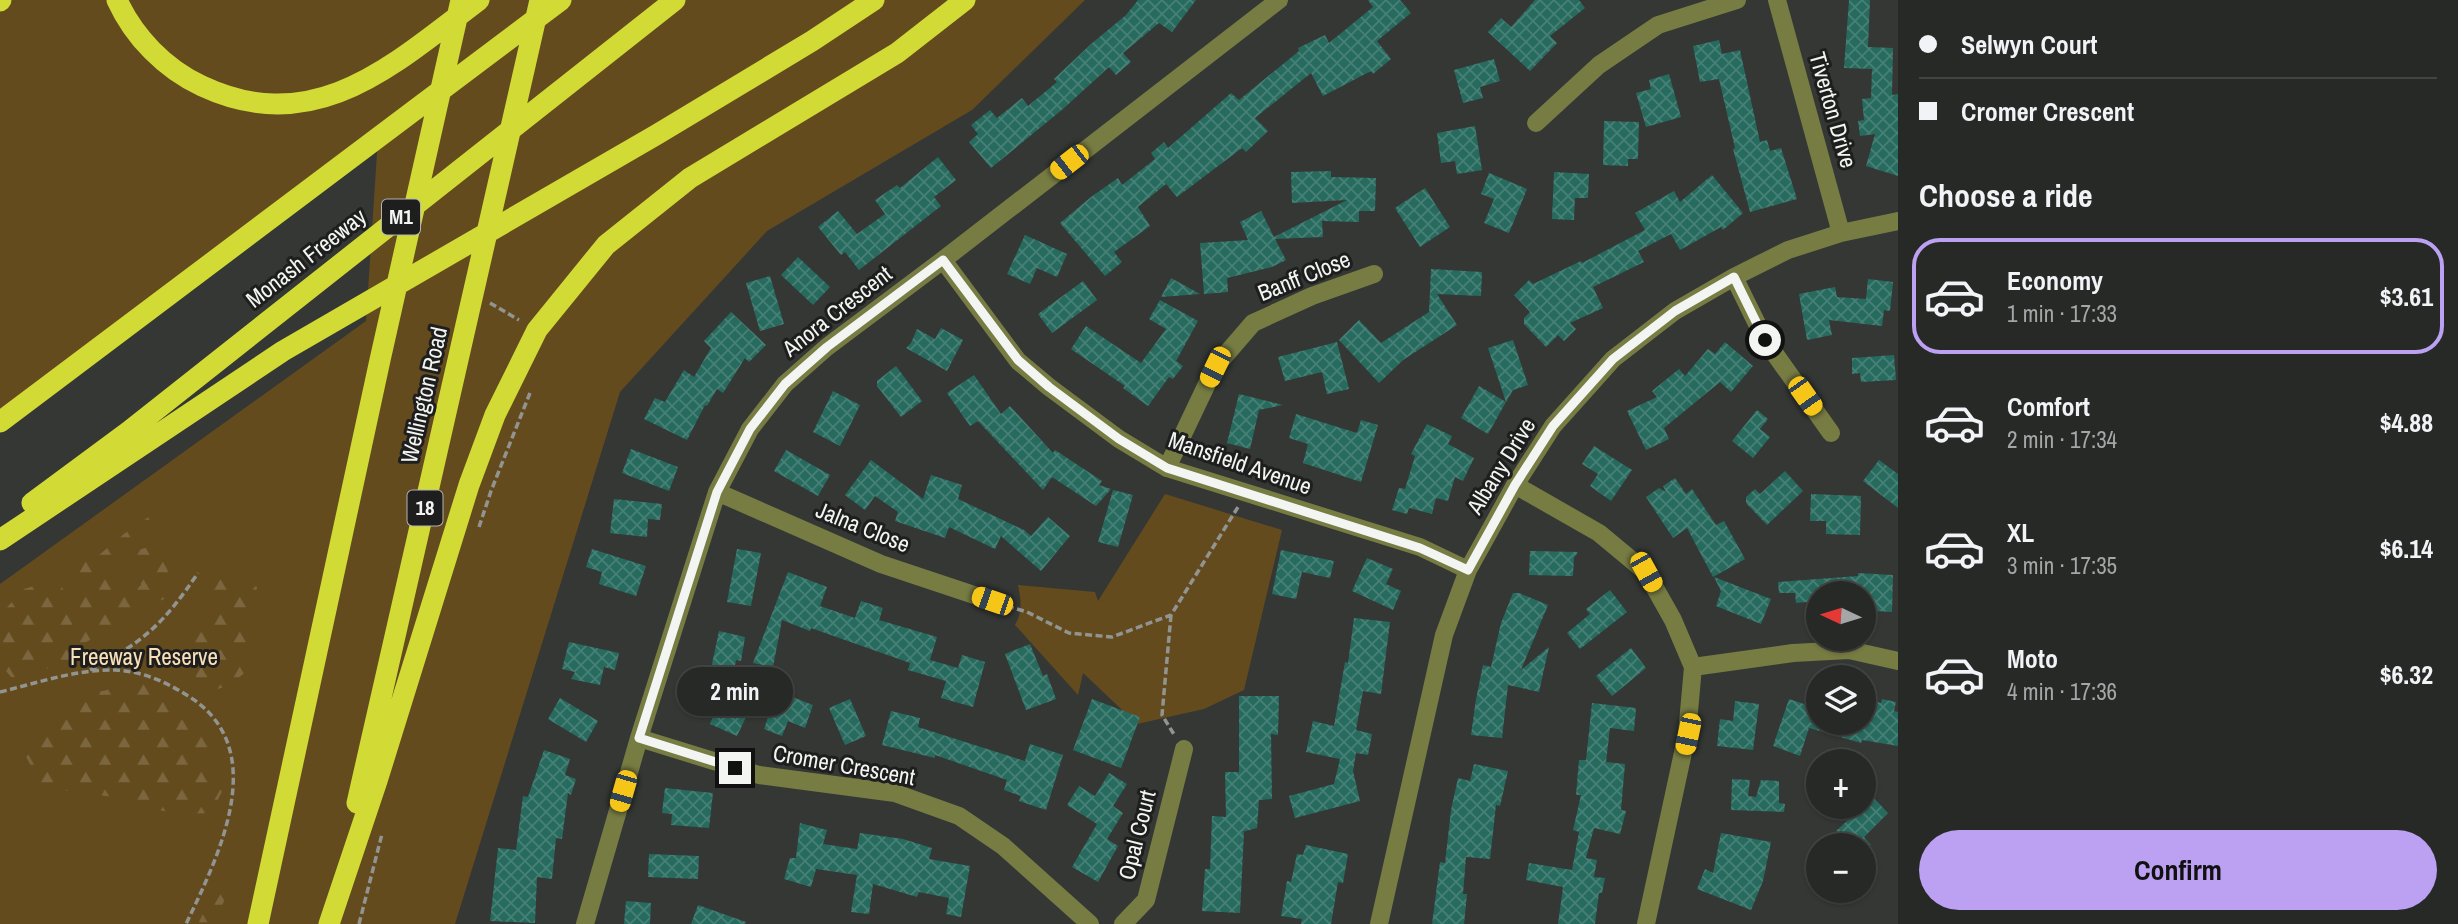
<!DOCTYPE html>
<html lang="en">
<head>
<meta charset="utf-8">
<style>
	body { margin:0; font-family:"Archivo Narrow",sans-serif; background:#2f312f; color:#f1f3f6; height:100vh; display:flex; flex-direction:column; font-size:26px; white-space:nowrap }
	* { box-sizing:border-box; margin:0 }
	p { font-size:23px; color:#a4a6a7 }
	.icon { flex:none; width:38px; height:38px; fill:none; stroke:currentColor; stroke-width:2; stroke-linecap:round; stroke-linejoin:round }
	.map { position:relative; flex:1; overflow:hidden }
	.sheet { display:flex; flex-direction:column; background:#272927; width:560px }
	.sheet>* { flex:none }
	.banner { display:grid; align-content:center; height:154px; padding:0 21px; background:#272927 }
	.needle { width:46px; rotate:274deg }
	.buttons { position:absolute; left:1806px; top:581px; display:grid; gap:14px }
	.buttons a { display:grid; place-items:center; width:70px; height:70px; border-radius:50%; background:#272927; box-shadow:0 2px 5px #0004,0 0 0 2px #434544; font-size:35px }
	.end { position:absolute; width:32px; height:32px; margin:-16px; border:9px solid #f3f5f3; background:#111; box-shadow:0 0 0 4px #111 }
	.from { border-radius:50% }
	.bubble { position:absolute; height:49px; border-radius:24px; background:#272927; box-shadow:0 2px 5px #0004,0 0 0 2px #434544; font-size:23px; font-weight:700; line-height:49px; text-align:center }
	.car { position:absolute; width:21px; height:42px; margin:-21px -10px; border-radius:9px; box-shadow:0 0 5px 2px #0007; background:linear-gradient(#f5c518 24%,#345 0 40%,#f5c518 0 76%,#345 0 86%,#f5c518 0) }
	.banner b { display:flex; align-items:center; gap:24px; height:66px; font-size:26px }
	.banner b+b { border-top:2px solid #434544 }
	.banner i { width:18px; height:18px; background:#f1f3f6 }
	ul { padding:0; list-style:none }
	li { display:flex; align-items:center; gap:21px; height:116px; margin:0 14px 10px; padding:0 7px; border:4px solid transparent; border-radius:28px }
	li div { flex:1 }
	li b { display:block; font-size:26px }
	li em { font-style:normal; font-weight:700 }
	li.on { border-color:#bca0f2 }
	li>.icon { width:63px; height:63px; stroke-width:1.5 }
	h2 { padding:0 21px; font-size:32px; line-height:84px }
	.action { display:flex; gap:14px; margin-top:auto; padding:14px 21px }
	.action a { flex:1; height:80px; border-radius:42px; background:#bca0f2; color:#111; font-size:28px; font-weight:700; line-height:80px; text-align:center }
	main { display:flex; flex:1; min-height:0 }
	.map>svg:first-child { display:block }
	.green { fill:#644b1e }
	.forest { fill:url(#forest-firs) }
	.building { fill:url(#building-cross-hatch) }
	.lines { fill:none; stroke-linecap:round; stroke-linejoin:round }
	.path { stroke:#919491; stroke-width:3.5; stroke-dasharray:7 3.5; stroke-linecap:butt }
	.minor { stroke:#777c43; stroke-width:18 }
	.highway { stroke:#d2db35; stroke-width:21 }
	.route { stroke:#f3f5f3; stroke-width:9 }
	.labels { text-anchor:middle; stroke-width:6; stroke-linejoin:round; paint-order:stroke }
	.shield { fill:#1d1e1d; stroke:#b3b4b3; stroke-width:2 }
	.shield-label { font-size:21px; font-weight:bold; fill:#f3f5f3 }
	.street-label { font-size:23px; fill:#f3f5f3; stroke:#1d1e1d }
	.park-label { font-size:23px; fill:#fae1b9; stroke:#1d1e1d }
</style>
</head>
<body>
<main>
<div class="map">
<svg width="1898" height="924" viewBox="0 0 1898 924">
	<defs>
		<pattern id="forest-firs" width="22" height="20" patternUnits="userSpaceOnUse" patternTransform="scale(1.75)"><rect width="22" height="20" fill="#644b1e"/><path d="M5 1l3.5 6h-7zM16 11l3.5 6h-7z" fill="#7b663f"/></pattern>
		<pattern id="building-cross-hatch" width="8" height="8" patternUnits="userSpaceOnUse" patternTransform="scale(1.75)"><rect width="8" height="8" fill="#276a5e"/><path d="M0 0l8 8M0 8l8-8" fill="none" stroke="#478076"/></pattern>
	</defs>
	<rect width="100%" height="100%" fill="#343734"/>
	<path class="green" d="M0 0H1085L972 110 767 231 620 392 455 924H0V584L366 321 378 138 0 422Z
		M1165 494 1282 530 1244 690 1204 709 1137 724 1083 673 1078 695 1015 625C1023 611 1021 601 1018 585L1095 592 1098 601Z"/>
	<path class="forest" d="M166 505 176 510 136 541 112 562 108 582 120 586H141L134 560 135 551 152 546 167 556 169 597 157 602 149 600 137 620 124 630 104 640 94 638 80 645 79 663C61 671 49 672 32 662L27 673 12 678 0 664V615L24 589 59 579 67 600 78 592 65 574 66 560H93L124 534Z
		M227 572 229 582H243L257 587 248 670 231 684 213 691C208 687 199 682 196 677 180 652 200 621 213 600L209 581Z
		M138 681 177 696 184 710 213 732 211 754 222 791 212 813 178 814 154 809 136 800 61 790 40 782 24 753 38 725 85 690 103 691Z
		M219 881 228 892 218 915 216 924H198Z"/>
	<path class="building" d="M1138 0H1196L1172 32 1159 23 1123 53 1131 62 1116 75 1109 67 1063 109 991 168 969 142 978 134 971 125 990 110 997 118 1022 98 1028 106 1057 82 1054 79 1091 44 1126 15Z
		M1368 0H1400L1411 13 1377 41 1391 59 1373 74 1371 71 1323 96 1311 73 1255 118 1268 131 1246 152 1242 148 1177 197 1166 184 1138 207 1150 226 1114 252 1122 262 1105 276 1060 223 1091 197 1118 178 1122 185 1155 159 1151 153 1164 142 1168 148 1231 93 1239 100 1299 51 1298 48 1325 35 1329 43 1373 7Z
		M1535 0H1579L1585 8 1550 36 1557 43 1530 71 1488 32 1501 18 1511 27Z
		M1849 0H1870L1868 47 1893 48 1892 95 1898 94V176L1866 166 1875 134 1860 136 1858 121 1864 120 1862 99 1871 98 1872 69 1844 68Z
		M1719 40 1722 54 1740 50 1760 142 1767 140 1770 151 1781 148 1797 199 1750 212 1733 149 1735 148 1719 79 1700 82 1693 46Z
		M1494 59 1500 81 1480 87 1483 98 1463 103 1454 70Z
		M1669 74 1681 117 1646 127 1636 93 1651 89 1649 80Z
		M1604 121 1639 122 1638 159H1628V166L1603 165Z
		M1475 126 1482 170 1457 174 1455 161 1441 163 1437 133Z
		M938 157 956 180 934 197 941 206 859 270 845 252 841 255 818 227 838 211 857 234 885 214 875 200 897 185 900 188Z
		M1331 171V177L1376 178 1375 211H1359V222L1322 221 1323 237 1275 239 1286 260 1272 267 1227 278 1228 292 1204 294 1200 243 1248 240 1240 222 1261 211 1274 237 1347 200 1292 203 1291 172Z
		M1554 172 1589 174 1588 198H1575L1574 220 1552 219Z
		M1489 173 1527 189 1509 233 1484 223 1494 199 1481 194Z
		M1712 175 1743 213 1723 230 1721 227 1680 250 1671 234 1638 251 1644 262 1593 287 1603 308 1570 323 1576 329 1564 341 1558 335 1546 347 1524 324V318L1530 312 1514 295 1529 280 1533 284 1581 261 1582 263 1645 230 1635 213 1674 191 1680 202Z
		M1425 188 1450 227 1420 247 1395 208Z
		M1025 235 1067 254 1057 277 1037 268 1030 284 1007 274Z
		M798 257 830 287 813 305 781 275Z
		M1431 269 1482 272 1481 296 1437 294 1457 325 1403 360 1379 383 1339 340 1359 320 1381 343 1429 312Z
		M770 276 784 324 760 331 746 283Z
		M1171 278 1200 294 1161 297Z
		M1868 279 1893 282 1890 311 1884 310 1882 326 1829 320 1832 335 1807 340 1799 294 1835 287 1837 297 1866 299Z
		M1083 281 1097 300 1052 333 1038 314Z
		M1160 300 1198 321 1176 361 1183 366 1173 379 1169 377 1148 406 1123 388 1125 386 1071 349 1086 326 1141 363 1166 329 1149 319Z
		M731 312 766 345 749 362 745 358 723 393 717 389 707 406 705 405 687 440 644 419 655 398 665 402 684 370 694 377 711 348 704 341Z
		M941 328 963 340 947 371 906 348 911 343 917 329 935 339Z
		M1513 340 1528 385 1513 390 1506 402 1488 348Z
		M1337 342 1349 389 1327 394 1322 372 1285 381 1278 357Z
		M1725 342 1753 366 1731 392 1720 382 1664 428 1669 439 1646 450 1627 411 1657 397 1652 391 1679 369 1685 376 1708 349 1715 354Z
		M1894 355 1896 380 1861 382 1860 373 1852 374V358Z
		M896 366 922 401 901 417 877 386V381Z
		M974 375 1001 414 1010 406 1053 453 1055 450 1102 481 1099 485 1111 489 1096 506 1052 477 1043 490 978 421 970 426 947 393Z
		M1479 386 1506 402 1488 434 1461 418Z
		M833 391 860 405 840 446 813 432Z
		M1239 394 1283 405 1259 410 1250 449 1227 443Z
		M1757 410 1768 419 1760 429 1770 437 1753 458 1732 441Z
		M1296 414 1357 433 1361 420 1378 425 1361 482 1303 463 1308 444 1289 438Z
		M1427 424 1452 436 1448 444 1474 458 1463 481 1455 477 1448 501 1436 498 1432 514 1409 508 1407 514 1392 510 1399 488 1405 489 1415 456 1411 454Z
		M1594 446 1632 470 1611 501 1590 486 1598 474 1582 464Z
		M631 449 678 467 669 491 622 473Z
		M786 450 830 475 818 496 774 471Z
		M871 460 923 499 931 475 962 485 958 499 1024 530 1031 536 1048 517 1070 536 1041 571 1001 536 995 549 949 527 945 538 895 521 898 512 875 496 865 510 845 495Z
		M1879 460 1898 474V508L1863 481Z
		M1785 471 1803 491 1767 525 1746 503V497L1755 489 1760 494Z
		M1675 478 1686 494 1692 489 1716 525 1724 521 1745 559 1713 577 1687 528 1673 538 1646 497 1659 488 1666 492 1663 486Z
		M1113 490 1133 495 1118 547 1098 542Z
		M1811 494 1861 496 1860 535 1826 534V521H1810Z
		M614 499 662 504 660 520 648 519 647 537 610 533Z
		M592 549 646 566 636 596 599 584 602 572 586 567Z
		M737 549 761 553 751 606 727 602Z
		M1281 550 1334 561 1330 578 1302 572 1296 599 1272 594Z
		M1530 551 1578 552 1574 558 1573 576 1529 575Z
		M1367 558 1393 569 1386 584 1401 591 1393 610 1352 591Z
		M788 572 827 587 820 606 855 618 861 601 883 608 879 620 937 637 930 660 958 668 962 655 985 662 973 707 941 698 946 681 908 670 910 663 811 628 810 631 782 620 773 667 753 663Z
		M1858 573 1893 575 1892 612 1875 611V603H1864V593H1818V601L1796 603 1795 593H1779L1778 582 1858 576Z
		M1714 577 1771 599 1761 624 1716 606 1721 591Z
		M1610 590 1627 612 1580 649 1567 633 1590 614 1586 609Z
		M1513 593H1519L1548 605 1521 670 1549 647 1539 692 1508 685 1502 738 1471 735 1476 699 1483 665 1491 667 1501 623Z
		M1354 618 1390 622 1381 694 1363 691 1356 730 1372 734 1368 755 1356 753 1353 771 1360 801 1295 818 1289 796 1334 784 1340 759 1306 752 1313 721 1334 726 1345 662 1348 663Z
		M719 631 745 637 741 661 736 660 732 680 730 679 719 703 747 715 737 736 710 724 718 704 715 712 693 702 703 681 708 683Z
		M569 642 619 653 615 670 604 667 600 685 571 679 575 672 562 669Z
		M1030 644 1043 676 1047 674 1056 699 1026 710 1005 654Z
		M1631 648 1646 668 1612 696 1596 676Z
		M777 691 813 705 805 728 788 721 782 736 764 729Z
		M1239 696H1279L1278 735 1271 734 1272 799 1259 800 1257 828 1242 832H1244L1240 913 1202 911 1205 869H1210L1212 816 1226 817 1225 772H1239Z
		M560 698 598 721 586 742 548 719Z
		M1864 698 1881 703 1882 699 1896 702 1894 711 1898 712V746L1862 740 1861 743 1809 728 1800 756 1773 746 1789 699 1816 708 1811 723H1864Z
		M850 699 866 736 845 745 829 708Z
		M1092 699 1140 717 1121 768 1073 750Z
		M1735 701 1759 704 1753 750 1717 746 1720 719 1733 721Z
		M1592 703 1636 708 1634 731 1610 728 1606 762 1625 764 1621 810 1626 811 1620 834 1594 828 1586 858 1597 860 1594 877 1605 878 1602 893H1599L1595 924H1558L1563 887 1526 880 1529 863 1572 870 1579 832 1573 830 1581 795H1576L1579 760H1586Z
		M891 711 920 718 918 727 1025 761 1030 744 1063 755 1046 810 1019 801 1021 796 1004 790 1007 780 935 755V758L882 745Z
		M544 750 570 759 565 775 576 779 571 795 568 793 562 839 556 838 552 879 537 877 535 923 490 921 498 848 516 850 523 796 528 797Z
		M1474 764 1508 771 1500 806 1496 805 1490 859 1466 857 1463 894H1467L1464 924H1432L1440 862 1445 863 1451 810 1458 778 1470 781Z
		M1109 773 1127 784 1113 806 1123 813 1107 839 1118 846 1098 882 1072 867 1097 824 1067 805 1079 786 1095 796Z
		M1732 779 1750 780 1748 796 1756 797 1761 780 1779 781V803L1785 804 1784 812 1731 810Z
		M665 788 713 793 709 828 671 825 672 814 662 813Z
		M1873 797 1888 813 1864 837 1871 845H1849L1836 831Z
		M800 823 827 830 823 844 857 849 860 833 903 839 932 848 929 859 970 866 961 917 946 914 949 898 919 892 917 897 873 884 869 914 851 912 857 875 816 869 811 887 784 879 790 858H796Z
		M1721 833 1771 842 1763 881 1751 910 1697 889 1705 869 1713 873Z
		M1306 845 1348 854 1343 883 1338 882 1331 924H1301L1302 919 1281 916 1287 881 1291 882 1297 854 1303 855Z
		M649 854 699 856 698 879 648 877Z
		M626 901 651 903 650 924H624Z
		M698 905 746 922 745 924H691Z"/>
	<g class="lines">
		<path class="path" d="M490 303 519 320
			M479 527 491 491 530 393
			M1007 606 1027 612 1069 633 1112 637 1171 615 1238 507
			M1171 615 1162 715 1175 736
			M90 670C144 642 164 623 198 573
			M0 692C37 683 77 669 115 670 141 671 164 681 185 694 274 746 219 855 186 924
			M359 924 382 834"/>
		<path class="minor" d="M1777 0 1841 233
			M1536 123 1599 65 1658 25 1737 0
			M943 260 1018 361 1049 387 1119 439 1167 468 1420 547 1468 570
			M1734 277 1765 340 1831 433
			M1167 468 1215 367 1253 323 1312 296 1374 274
			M1515 485 1599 533 1646 572 1673 620 1693 667 1687 734 1646 924
			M717 492 881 564 992 601
			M1693 667 1793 653 1849 650 1898 661
			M639 738 759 775 895 793 959 816 1003 846 1090 924
			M585 924 639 738 717 492 750 429 785 384 827 347 943 260 1279 0
			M1123 924 1146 900 1184 749
			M1379 924 1444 635 1468 570 1515 485 1553 426 1613 359 1675 311 1734 277 1788 250 1841 233 1898 221"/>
		<path class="highway" d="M117 0C134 37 165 69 202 86 315 139 393 65 479 0
			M0 1 1 0
			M0 422 561 0
			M32 503 128 432 675 0
			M0 540 283 351 656 135 812 41 874 0
			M357 803 540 0
			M258 924 380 360 461 0
			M329 924 377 781 469 485 495 415 537 330 606 245 690 178 897 53 965 0"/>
	</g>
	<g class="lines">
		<path class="route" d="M735 768 639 738 717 492 750 429 785 384 827 347 943 260 1018 360 1049 387 1119 439 1167 468 1420 548 1468 570 1515 485 1553 426 1613 359 1675 311 1734 277 1765 340"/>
	</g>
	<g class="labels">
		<g class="shield">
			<rect x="382" y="199.5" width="38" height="35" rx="5"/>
			<rect x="407.5" y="490.5" width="35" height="35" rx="5"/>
		</g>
		<g class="shield-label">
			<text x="401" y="224">M1</text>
			<text x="425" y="515">18</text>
		</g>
		<g class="street-label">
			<text transform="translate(1833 110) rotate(74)" y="8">Tiverton Drive</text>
			<text transform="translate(306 258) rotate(-38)" y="8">Monash Freeway</text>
			<text transform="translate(1304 276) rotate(-22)" y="8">Banff Close</text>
			<text transform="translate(837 311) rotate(-38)" y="8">Anora Crescent</text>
			<text transform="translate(424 395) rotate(-77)" y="8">Wellington Road</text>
			<text transform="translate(1240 463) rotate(19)" y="8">Mansfield Avenue</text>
			<text transform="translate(1501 466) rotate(-58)" y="8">Albany Drive</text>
			<text transform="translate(863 527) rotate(22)" y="8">Jalna Close</text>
			<text transform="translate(844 765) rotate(10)" y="8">Cromer Crescent</text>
			<text transform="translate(1137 835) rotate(-76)" y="8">Opal Court</text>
		</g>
		<g class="park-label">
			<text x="144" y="665">Freeway Reserve</text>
		</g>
	</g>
</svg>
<div class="buttons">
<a><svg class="needle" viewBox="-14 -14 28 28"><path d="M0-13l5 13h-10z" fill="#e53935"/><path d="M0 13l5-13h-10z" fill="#a4a6a7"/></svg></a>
<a><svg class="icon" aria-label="layers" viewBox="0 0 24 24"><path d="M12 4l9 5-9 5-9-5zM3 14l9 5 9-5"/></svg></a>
<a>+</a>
<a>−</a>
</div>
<i class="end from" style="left:1765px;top:340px"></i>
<i class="end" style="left:735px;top:768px"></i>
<div class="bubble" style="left:677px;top:667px;width:116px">2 min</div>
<i class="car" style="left:1069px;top:162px;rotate:232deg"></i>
<i class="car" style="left:1215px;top:367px;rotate:206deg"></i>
<i class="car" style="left:1805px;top:396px;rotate:145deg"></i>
<i class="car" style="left:1646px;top:572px;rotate:151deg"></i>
<i class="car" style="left:992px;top:601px;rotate:289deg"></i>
<i class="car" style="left:1688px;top:734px;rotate:192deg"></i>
<i class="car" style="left:623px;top:791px;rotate:196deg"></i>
</div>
<section class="sheet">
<div class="banner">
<b><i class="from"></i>Selwyn Court</b>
<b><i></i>Cromer Crescent</b>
</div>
<h2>Choose a ride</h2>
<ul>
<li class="on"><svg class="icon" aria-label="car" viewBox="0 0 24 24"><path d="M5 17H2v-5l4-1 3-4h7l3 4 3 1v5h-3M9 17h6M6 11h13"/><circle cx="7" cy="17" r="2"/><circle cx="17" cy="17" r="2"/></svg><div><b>Economy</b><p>1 min · 17:33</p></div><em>$3.61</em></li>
<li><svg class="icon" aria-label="car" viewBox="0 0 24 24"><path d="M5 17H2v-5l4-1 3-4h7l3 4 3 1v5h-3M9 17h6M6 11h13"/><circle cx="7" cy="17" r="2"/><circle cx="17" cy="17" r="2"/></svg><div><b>Comfort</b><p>2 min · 17:34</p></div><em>$4.88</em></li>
<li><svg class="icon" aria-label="car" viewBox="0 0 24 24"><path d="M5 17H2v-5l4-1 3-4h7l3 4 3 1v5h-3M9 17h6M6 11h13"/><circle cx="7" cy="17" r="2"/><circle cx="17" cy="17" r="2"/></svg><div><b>XL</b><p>3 min · 17:35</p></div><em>$6.14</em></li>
<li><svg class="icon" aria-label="car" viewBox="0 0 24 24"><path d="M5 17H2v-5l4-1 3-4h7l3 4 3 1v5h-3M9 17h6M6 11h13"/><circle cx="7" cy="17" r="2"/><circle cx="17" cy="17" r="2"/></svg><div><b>Moto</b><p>4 min · 17:36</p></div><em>$6.32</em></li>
</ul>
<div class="action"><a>Confirm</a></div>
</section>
</main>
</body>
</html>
